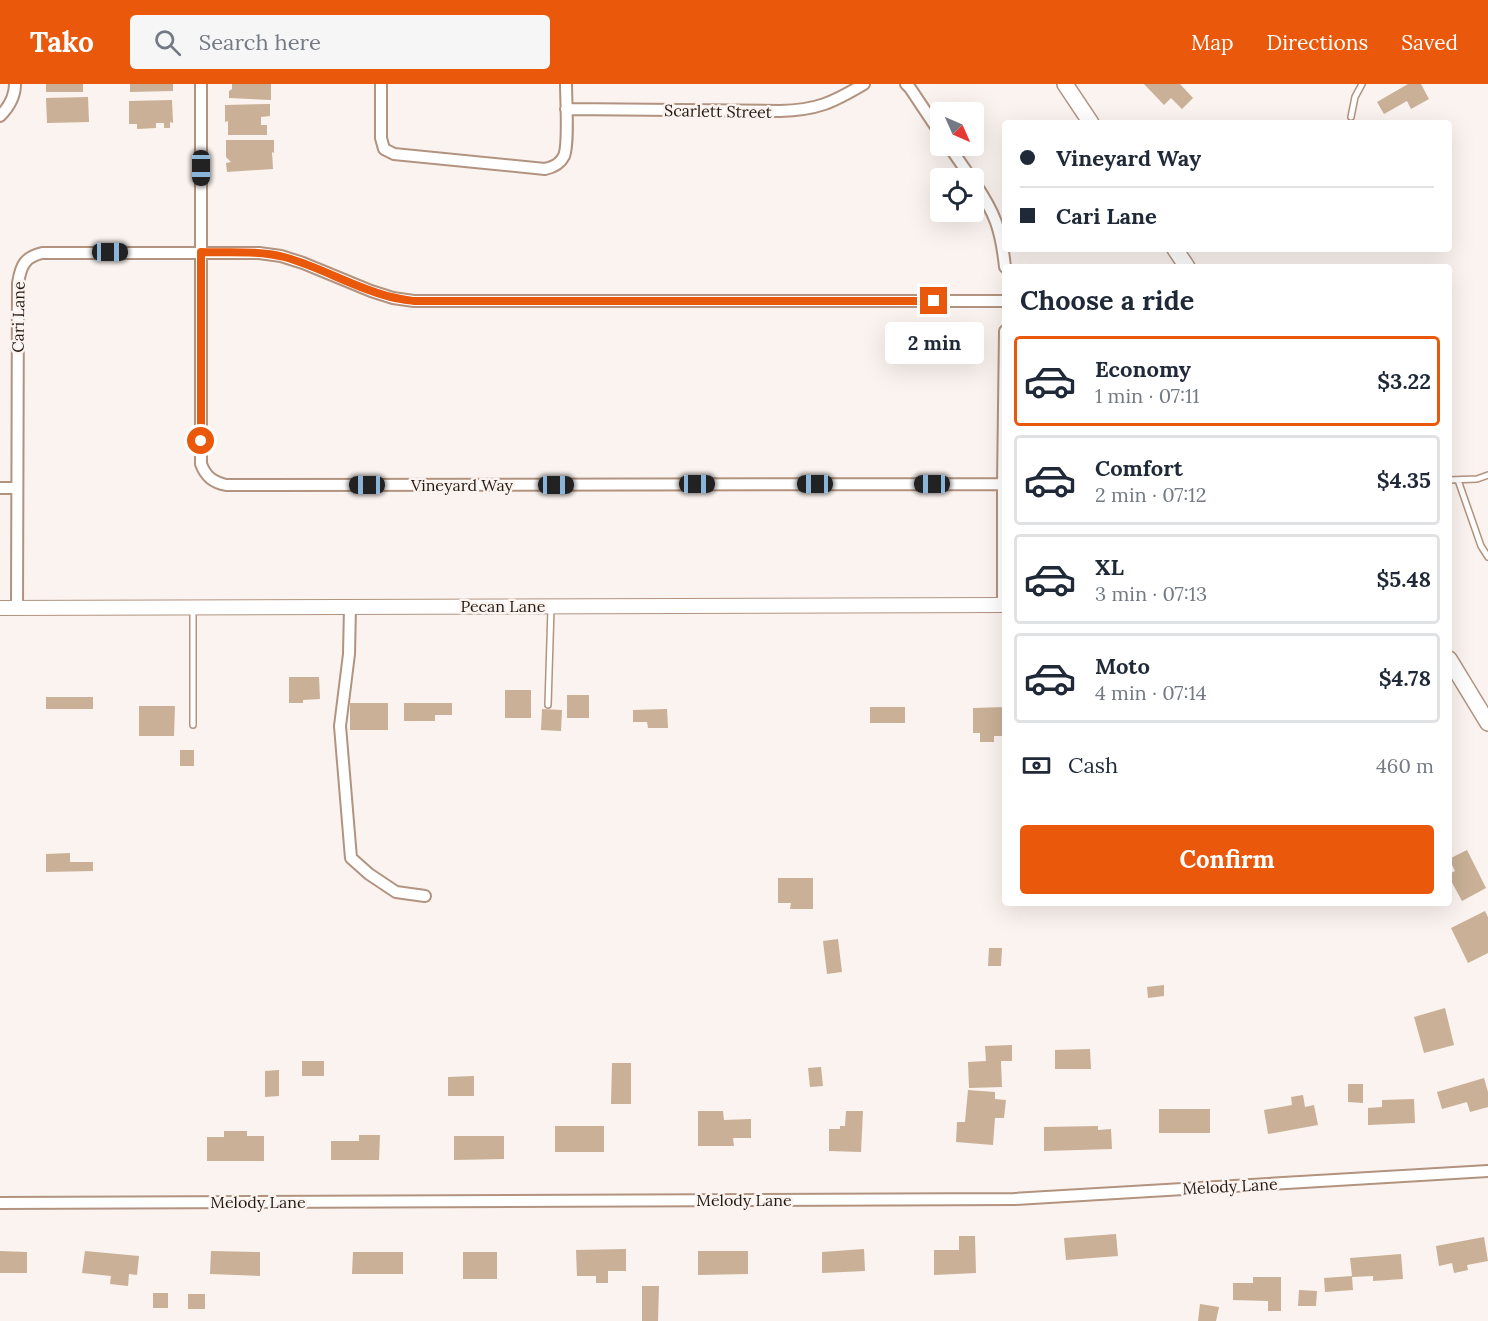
<!DOCTYPE html>
<html lang="en">
<head>
<meta charset="utf-8">
<style>
	body { margin:0; font-family:Lora,serif; background:#f6f6f7; color:#1f2937; height:100vh; display:flex; flex-direction:column; font-size:22px; white-space:nowrap }
	* { box-sizing:border-box; margin:0 }
	p { font-size:20px; color:#747a83 }
	.icon { flex:none; width:33px; height:33px; fill:none; stroke:currentColor; stroke-width:2; stroke-linecap:round; stroke-linejoin:round }
	.map { position:relative; flex:1; overflow:hidden }
	.panel { position:absolute; left:1002px; top:180px; width:450px; height:642px; display:flex; flex-direction:column; background:#fff; border-radius:6px; box-shadow:0 6px 24px #0002 }
	.panel>* { flex:none }
	.hud { position:absolute; left:1002px; top:36px; width:450px; height:132px; border-radius:6px; box-shadow:0 6px 24px #0002; display:grid; align-content:center; height:132px; padding:0 18px; background:#fff }
	.needle { width:39px; rotate:135deg }
	.tools { position:absolute; left:930px; top:18px; display:grid; gap:12px }
	.tools a { display:grid; place-items:center; width:54px; height:54px; border-radius:6px; background:#fff; box-shadow:0 6px 24px #0002; font-size:30px }
	.end { position:absolute; width:27px; height:27px; margin:-14px; border:8px solid #ea580c; background:#fff; box-shadow:0 0 0 3px #fff }
	.from { border-radius:50% }
	.bubble { position:absolute; height:42px; border-radius:6px; background:#fff; box-shadow:0 6px 24px #0002; font-size:20px; font-weight:700; line-height:42px; text-align:center }
	.car { position:absolute; width:18px; height:36px; margin:-18px -9px; border-radius:8px; box-shadow:0 0 4px 2px #0007; background:linear-gradient(#222 24%,#8ab4d8 0 40%,#222 0 76%,#8ab4d8 0 86%,#222 0) }
	.hud b { display:flex; align-items:center; gap:21px; height:57px; font-size:22px }
	.hud b+b { border-top:2px solid #e0e1e3 }
	.hud i { width:15px; height:15px; background:#1f2937 }
	ul { padding:0; list-style:none }
	li { display:flex; align-items:center; gap:18px; height:90px; margin:0 12px 9px; padding:0 6px; border:3px solid #e0e1e3; border-radius:6px }
	li div { flex:1 }
	li b { display:block; font-size:22px }
	li em { font-style:normal; font-weight:700 }
	li.selected { border-color:#ea580c }
	li>.icon { width:54px; height:54px; stroke-width:1.5 }
	h2 { padding:0 18px; font-size:27px; line-height:72px }
	.pay { display:flex; align-items:center; gap:15px; height:66px; padding:0 18px; font-size:22px }
	.pay p { margin-inline-start:auto }
	.primary-button { display:flex; gap:12px; margin-top:auto; padding:12px 18px }
	.primary-button a { flex:1; height:69px; border-radius:6px; background:#ea580c; color:#fff; font-size:24px; font-weight:700; line-height:69px; text-align:center }
	header { display:flex; align-items:center; gap:36px; box-sizing:border-box; height:84px; padding:0 30px; background:#ea580c; color:#fff }
	header strong { font-size:28px }
	nav { display:flex; gap:33px; margin-inline-start:auto; font-size:21px }
	.search { width:420px; height:54px; background:#f6f6f7; display:flex; align-items:center; gap:15px; box-sizing:border-box; padding:0 21px; border-radius:6px; color:#747a83; font-size:22px }
	.map>svg:first-child { display:block }
	.building { fill:#c9b096 }
	.lines { fill:none; stroke-linecap:round; stroke-linejoin:round }
	.service-casing { stroke:#b2937f; stroke-width:8 }
	.minor-casing { stroke:#b2937f; stroke-width:14 }
	.tertiary-casing { stroke:#b2937f; stroke-width:16 }
	.secondary-casing { stroke:#b2937f; stroke-width:18 }
	.service { stroke:#fff; stroke-width:5 }
	.minor { stroke:#fff; stroke-width:10 }
	.tertiary { stroke:#fff; stroke-width:14 }
	.secondary { stroke:#fff; stroke-width:15 }
	.route { stroke:#ea580c; stroke-width:8 }
	.labels { text-anchor:middle; stroke-width:5; stroke-linejoin:round; paint-order:stroke }
	.street-label { font-size:16px; fill:#251a12; stroke:#faf3ef }
</style>
</head>
<body>
<header>
<strong>Tako</strong>
<div class="search"><svg class="icon" aria-label="search" viewBox="0 0 24 24"><circle cx="10" cy="10" r="6"/><path d="M15 15l6 6"/></svg>Search here</div>
<nav><a>Map</a><a>Directions</a><a>Saved</a></nav>
</header>
<div class="map">
<svg width="1488" height="1237" viewBox="0 0 1488 1237">
	<rect width="100%" height="100%" fill="#faf3ef"/>
	<path class="building" d="M46 0H83V8H46Z
		M130 0H173V7L130 8Z
		M232 0H271V16L229 14V7L232 5Z
		M1144 0H1180L1193 14 1182 25 1171 14 1164 21Z
		M1408 0H1421L1429 15 1411 25 1407 17 1384 30 1377 18Z
		M88 13 89 38 47 39 46 14Z
		M172 16 173 39 170 38V44H164V39H156V44L137 45V40H129V17Z
		M270 20V32L261 33V41H267V51H228V37L225 38V21Z
		M226 56H274V69L272 68 273 85 227 88 226 79 231 78 226 73Z
		M289 593H319L320 615 303 616V619H289Z
		M505 606H531V634H505Z
		M567 611H589V634H567Z
		M46 613H93V625H46Z
		M350 619H388V646H350Z
		M404 619H452V631H435V637H404Z
		M139 622H175L174 652H139Z
		M870 623H905V639H870Z
		M1005 623 1004 652H994V658H980V649H973V624Z
		M542 625 562 626 561 647 541 646Z
		M667 625 668 644H648L647 638H633V626Z
		M180 666H194V682H180Z
		M1467 766 1486 804 1462 817 1449 793V790L1455 787 1449 775Z
		M70 769V778H93V787L46 788V770Z
		M778 794H813V825H790L791 819H778Z
		M1485 827 1488 833V869L1468 879 1451 844Z
		M838 855 842 888 827 890 823 857Z
		M989 864H1002L1001 882H988Z
		M1164 901V912L1148 914 1147 903Z
		M1445 924 1454 961 1424 969 1414 933Z
		M1012 961V977H1001L1002 1003 969 1004 968 978 986 977 985 962Z
		M1090 965 1091 985H1055V966Z
		M302 977H324V992H302Z
		M612 979H631V1020H611Z
		M821 983 823 1002 810 1003 808 984Z
		M279 986V1012L265 1013V987Z
		M474 992V1012H448V993Z
		M1484 994 1488 1008V1023L1470 1028 1467 1018 1442 1025 1437 1008Z
		M1348 1000H1363V1019L1348 1018Z
		M968 1006 995 1008V1015L1006 1016 1004 1034H995L993 1061 956 1058 957 1038H965Z
		M1303 1011 1305 1023 1314 1021 1318 1041 1268 1050 1264 1026 1292 1021 1291 1013Z
		M1414 1015 1415 1039 1368 1041V1024L1382 1023V1016Z
		M1159 1025H1210V1049H1159Z
		M698 1027H723L724 1036 751 1035V1054H733L734 1062H698Z
		M846 1027H863L861 1068 829 1067V1045H840V1042H845Z
		M555 1042H604V1068H555Z
		M1098 1042V1046L1111 1045 1112 1065 1044 1067V1043Z
		M224 1047H247V1052H264V1077H207V1053H224Z
		M359 1051H380L379 1076H331V1057H359Z
		M454 1052H504V1075L454 1076Z
		M1116 1150 1118 1172 1066 1176 1064 1154Z
		M959 1152H975L976 1189 934 1191V1166H959Z
		M1484 1153 1488 1177 1467 1181 1468 1186 1454 1189 1452 1179 1439 1182 1436 1162Z
		M626 1165V1187H608V1199H596V1192H577L576 1166Z
		M864 1165 865 1187 822 1189V1168Z
		M0 1167 27 1168V1189H0Z
		M85 1167 139 1172 137 1191 129 1190 128 1202 110 1200 111 1192 82 1189Z
		M211 1167 260 1168V1192L210 1190Z
		M698 1167H748V1190L698 1191Z
		M353 1168H403V1190H352Z
		M463 1168H497V1195H463Z
		M1401 1170 1403 1195 1373 1197V1192L1352 1193 1353 1206 1325 1208 1324 1194 1352 1192 1350 1174Z
		M1253 1193H1281V1227H1268V1217L1233 1216V1199H1253Z
		M642 1202H659L658 1237H642Z
		M1299 1206 1317 1207 1316 1222H1298Z
		M153 1209H168V1224H153Z
		M188 1210H205V1225H188Z
		M1200 1220 1219 1223 1216 1237H1198Z"/>
	<g class="lines">
		<g class="service-casing">
			<path id="service" d="M1351 33 1355 13 1362 0
				M1449 396 1477 395 1488 391
				M1458 396 1481 462 1488 473
				M548 621 551 524
				M193 641V525"/>
		</g>
		<g class="minor-casing">
			<path id="minor" d="M201 0V380C206 393 213 398 226 401L1005 400
				M381 0V54L384 65 394 70 545 85C554 83 560 80 564 72 569 60 566 15 566 0
				M906 0 910 4 940 49
				M566 25 780 27C817 26 832 19 864 0
				M0 32C9 23 15 13 15 0
				M949 62 971 94
				M974 98C995 129 1001 145 1005 183
				M0 404H17
				M1003 521V400L1005 247
				M350 523 349 570 340 642 351 774 369 790 396 808 425 812
				M17 524 18 199C21 181 25 173 42 169H259L281 172 303 179 371 207 393 214 414 217H1005
				M0 1119 1014 1115 1488 1087"/>
		</g>
		<g class="tertiary-casing">
			<path id="tertiary" d="M0 524 1005 521"/>
		</g>
		<g class="secondary-casing">
			<path id="secondary" d="M1065 0 1091 39
				M1175 165 1187 183
				M1449 575 1488 639"/>
		</g>
		<use href="#service" class="service"/>
		<use href="#minor" class="minor"/>
		<use href="#tertiary" class="tertiary"/>
		<use href="#secondary" class="secondary"/>
	</g>
	<g class="lines">
		<path class="route" d="M201 357V168C228 169 257 166 284 173 321 183 354 204 391 213 399 215 407 216 414 217H934"/>
	</g>
	<g class="labels">
		<g class="street-label">
			<text transform="translate(718 27) rotate(1)" y="6">Scarlett Street</text>
			<text transform="translate(18 233) rotate(-89)" y="6">Cari Lane</text>
			<text x="462" y="407">Vineyard Way</text>
			<text x="503" y="528">Pecan Lane</text>
			<text transform="translate(1230 1102) rotate(-3)" y="6">Melody Lane</text>
			<text x="744" y="1122">Melody Lane</text>
			<text x="258" y="1124">Melody Lane</text>
		</g>
	</g>
</svg>
<div class="tools">
<a><svg class="needle" viewBox="-14 -14 28 28"><path d="M0-13l5 13h-10z" fill="#e53935"/><path d="M0 13l5-13h-10z" fill="#747a83"/></svg></a>
<a><svg class="icon" aria-label="locate" viewBox="0 0 24 24"><circle cx="12" cy="12" r="6"/><path d="M12 2v4M12 18v4M2 12h4M18 12h4"/></svg></a>
</div>
<i class="end from" style="left:201px;top:357px"></i>
<i class="end" style="left:934px;top:217px"></i>
<div class="bubble" style="left:885px;top:238px;width:99px">2 min</div>
<i class="car" style="left:201px;top:84px;rotate:180deg"></i>
<i class="car" style="left:110px;top:168px;rotate:90deg"></i>
<i class="car" style="left:697px;top:400px;rotate:90deg"></i>
<i class="car" style="left:815px;top:400px;rotate:270deg"></i>
<i class="car" style="left:932px;top:400px;rotate:270deg"></i>
<i class="car" style="left:367px;top:401px;rotate:270deg"></i>
<i class="car" style="left:556px;top:401px;rotate:90deg"></i>
<div class="hud">
<b><i class="from"></i>Vineyard Way</b>
<b><i></i>Cari Lane</b>
</div>
<section class="panel">
<h2>Choose a ride</h2>
<ul>
<li class="selected"><svg class="icon" aria-label="car" viewBox="0 0 24 24"><path d="M5 17H2v-5l4-1 3-4h7l3 4 3 1v5h-3M9 17h6M6 11h13"/><circle cx="7" cy="17" r="2"/><circle cx="17" cy="17" r="2"/></svg><div><b>Economy</b><p>1 min · 07:11</p></div><em>$3.22</em></li>
<li><svg class="icon" aria-label="car" viewBox="0 0 24 24"><path d="M5 17H2v-5l4-1 3-4h7l3 4 3 1v5h-3M9 17h6M6 11h13"/><circle cx="7" cy="17" r="2"/><circle cx="17" cy="17" r="2"/></svg><div><b>Comfort</b><p>2 min · 07:12</p></div><em>$4.35</em></li>
<li><svg class="icon" aria-label="car" viewBox="0 0 24 24"><path d="M5 17H2v-5l4-1 3-4h7l3 4 3 1v5h-3M9 17h6M6 11h13"/><circle cx="7" cy="17" r="2"/><circle cx="17" cy="17" r="2"/></svg><div><b>XL</b><p>3 min · 07:13</p></div><em>$5.48</em></li>
<li><svg class="icon" aria-label="car" viewBox="0 0 24 24"><path d="M5 17H2v-5l4-1 3-4h7l3 4 3 1v5h-3M9 17h6M6 11h13"/><circle cx="7" cy="17" r="2"/><circle cx="17" cy="17" r="2"/></svg><div><b>Moto</b><p>4 min · 07:14</p></div><em>$4.78</em></li>
</ul>
<div class="pay"><svg class="icon" aria-label="cash" viewBox="0 0 24 24"><path d="M3 7h18v10H3z"/><circle cx="12" cy="12" r="2"/></svg>Cash<p>460 m</p></div>
<div class="primary-button"><a>Confirm</a></div>
</section>
</div>
</body>
</html>
